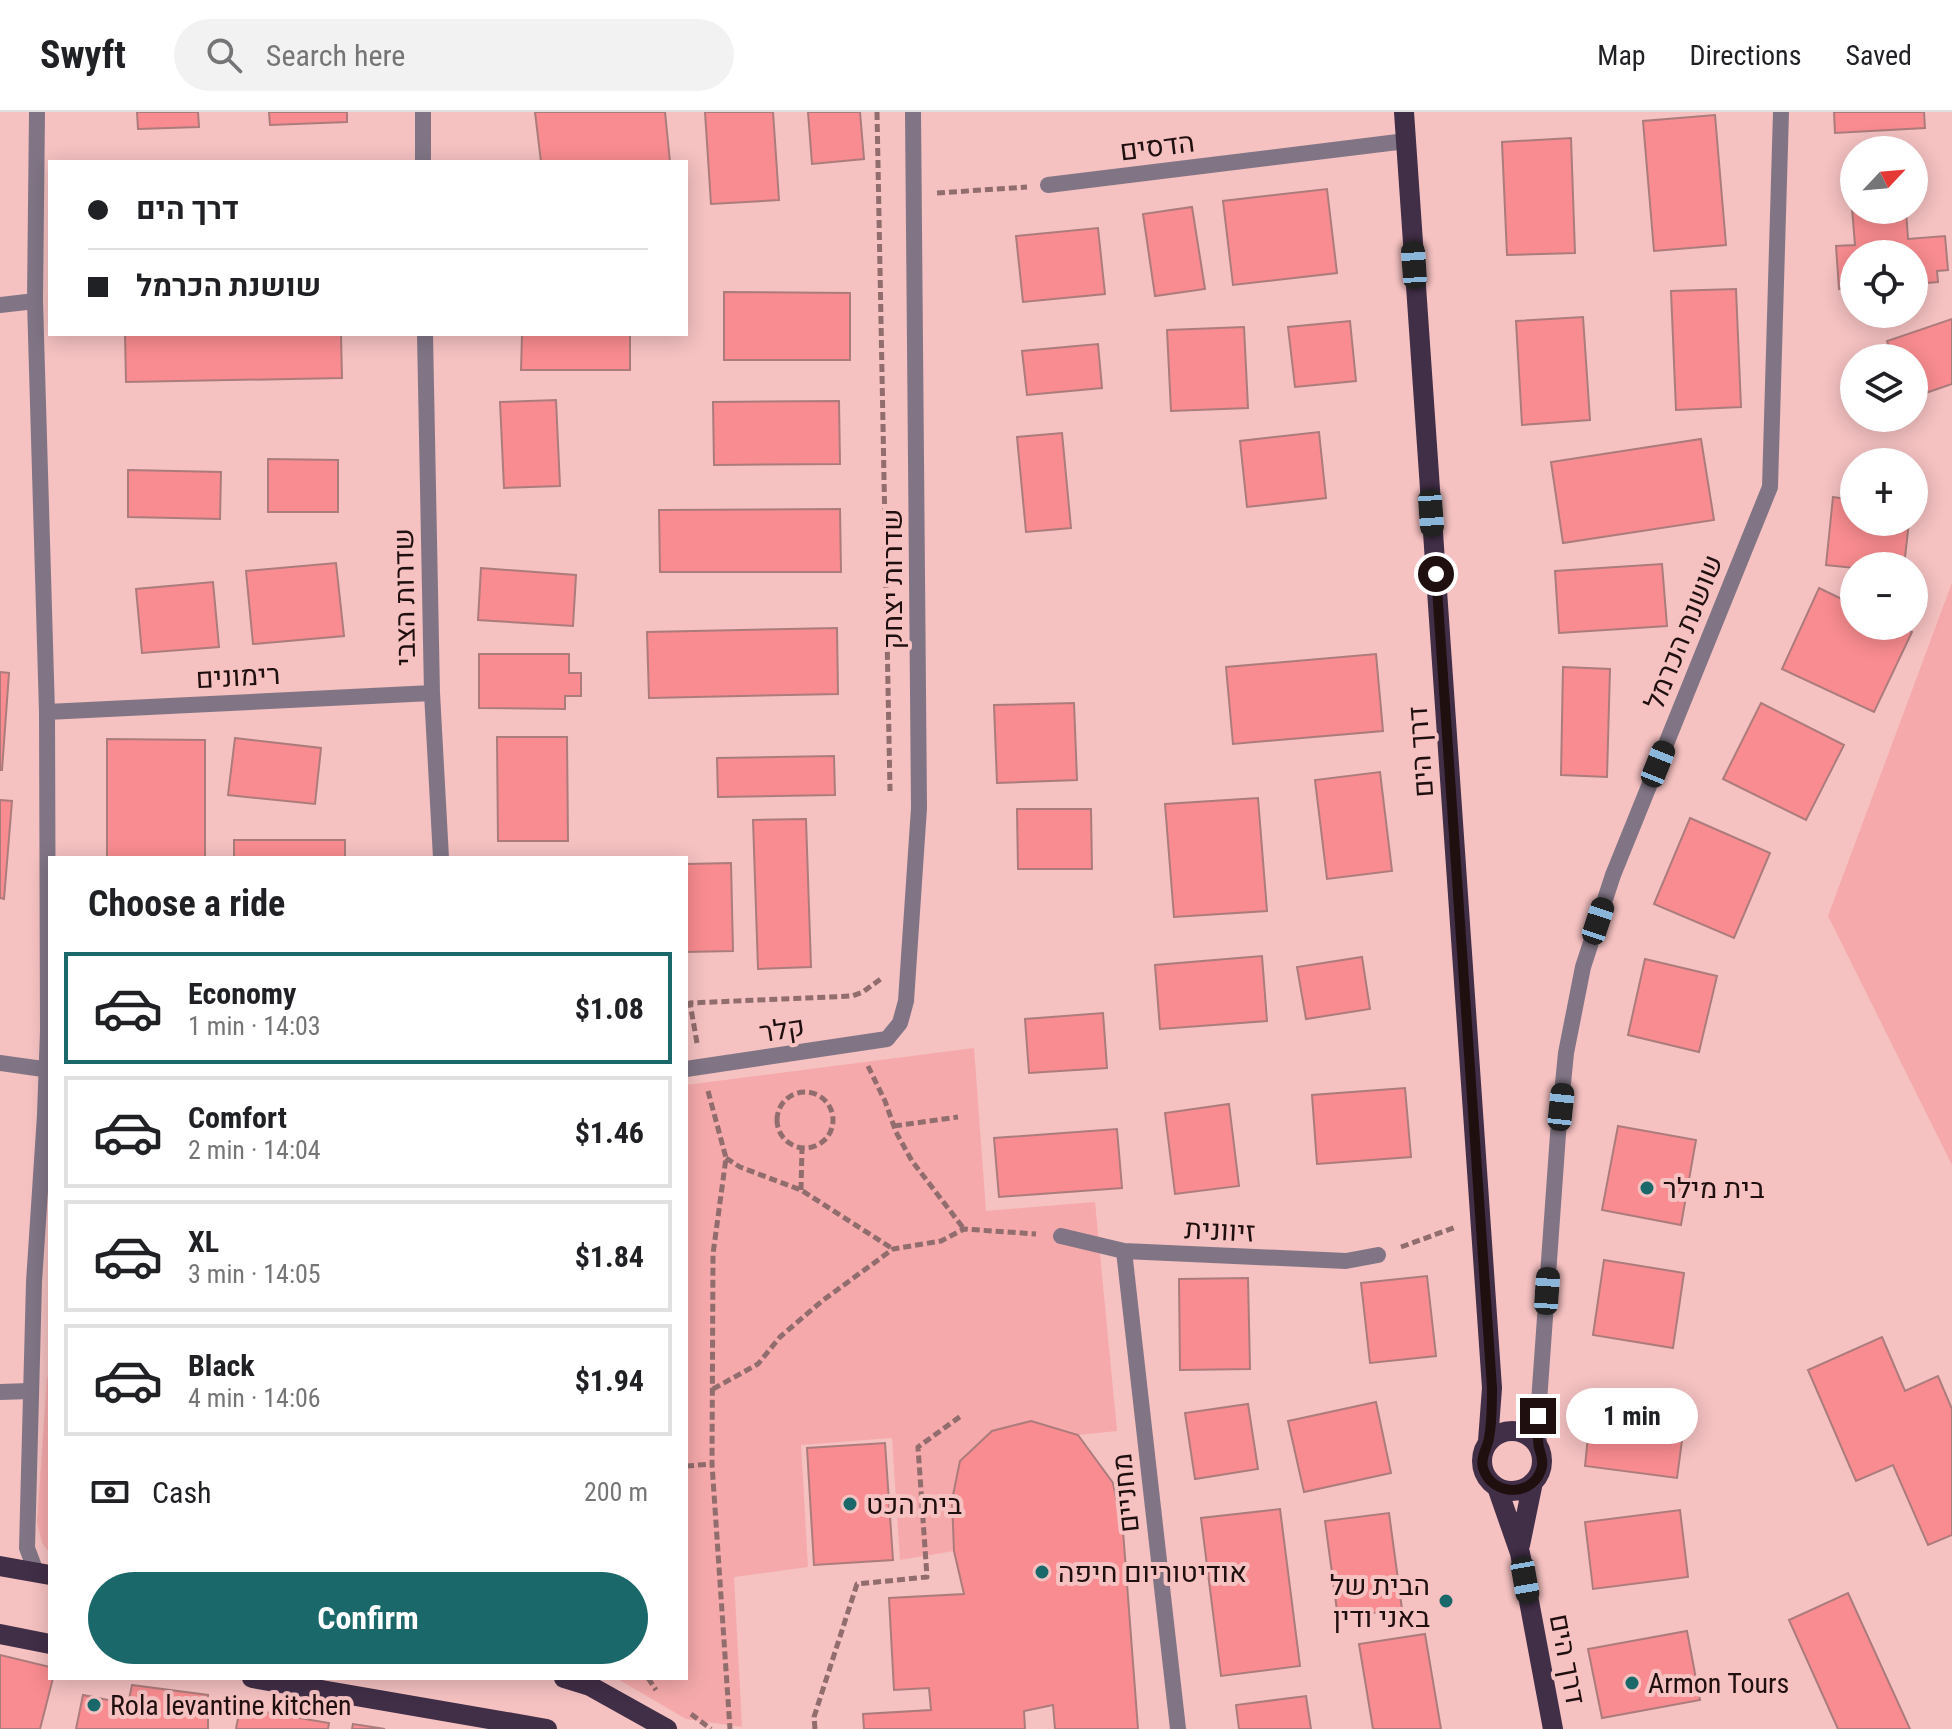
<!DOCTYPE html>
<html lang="en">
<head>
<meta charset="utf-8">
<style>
	body { margin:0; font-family:"Roboto Condensed",Heebo,sans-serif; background:#f2f2f2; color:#202124; height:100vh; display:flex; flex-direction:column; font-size:30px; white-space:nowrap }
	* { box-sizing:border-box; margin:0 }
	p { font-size:26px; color:#757577 }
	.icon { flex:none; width:44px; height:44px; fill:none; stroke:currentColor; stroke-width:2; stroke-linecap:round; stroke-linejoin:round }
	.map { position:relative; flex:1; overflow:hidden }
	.drawer { position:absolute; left:48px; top:744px; width:640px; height:824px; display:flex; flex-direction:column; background:#fff; border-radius:0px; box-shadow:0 4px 20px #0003 }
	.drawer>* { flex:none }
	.banner { position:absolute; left:48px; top:48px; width:640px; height:176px; border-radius:0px; box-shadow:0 4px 20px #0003; display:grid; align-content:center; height:176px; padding:0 40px; background:#fff }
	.needle { width:52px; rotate:64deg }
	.buttons { position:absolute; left:1840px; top:24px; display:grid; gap:16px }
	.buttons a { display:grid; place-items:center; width:88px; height:88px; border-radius:50%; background:#fff; box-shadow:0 4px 20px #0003; font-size:40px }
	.end { position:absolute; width:36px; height:36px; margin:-18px; border:10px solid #200f0f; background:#fff; box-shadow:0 0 0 4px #fff }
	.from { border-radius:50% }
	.bubble { position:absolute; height:56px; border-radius:28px; background:#fff; box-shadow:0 4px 20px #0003; font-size:26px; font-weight:700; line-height:56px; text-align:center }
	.car { position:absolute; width:24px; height:48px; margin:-24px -12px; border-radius:10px; box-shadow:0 0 6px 2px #0007; background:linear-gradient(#222 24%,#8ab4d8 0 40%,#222 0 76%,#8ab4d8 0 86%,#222 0) }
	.banner b { display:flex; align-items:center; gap:28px; height:76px; font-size:30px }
	.banner b+b { border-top:2px solid #e0e0e0 }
	.banner i { width:20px; height:20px; background:#202124 }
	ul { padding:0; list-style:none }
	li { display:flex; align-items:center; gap:24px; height:112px; margin:0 16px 12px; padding:0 24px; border:4px solid #e0e0e0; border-radius:0px }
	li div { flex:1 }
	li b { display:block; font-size:30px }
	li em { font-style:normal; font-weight:700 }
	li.active { border-color:#1b686b }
	li>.icon { width:72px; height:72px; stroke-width:1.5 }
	h2 { padding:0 40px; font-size:36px; line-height:96px }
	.pay { display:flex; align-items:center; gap:20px; height:88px; padding:0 40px; font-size:30px }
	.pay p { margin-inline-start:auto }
	.cta { display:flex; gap:16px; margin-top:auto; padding:16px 40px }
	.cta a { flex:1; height:92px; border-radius:48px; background:#1b686b; color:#fff; font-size:32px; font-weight:700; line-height:92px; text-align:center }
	header { display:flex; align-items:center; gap:48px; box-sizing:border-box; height:112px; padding:0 40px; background:#fff; border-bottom:2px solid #e0e0e0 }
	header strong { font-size:38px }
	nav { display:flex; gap:44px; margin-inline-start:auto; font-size:28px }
	.search { width:560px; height:72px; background:#f2f2f2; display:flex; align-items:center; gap:20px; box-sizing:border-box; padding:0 28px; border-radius:44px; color:#757577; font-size:30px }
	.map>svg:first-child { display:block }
	.green { fill:#f5a9aa }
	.building { fill:#f98c90; stroke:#ac7c7c; stroke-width:2 }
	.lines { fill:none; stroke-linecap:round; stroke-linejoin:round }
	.path { stroke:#916d6d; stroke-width:5; stroke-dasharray:8 4; stroke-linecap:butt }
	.service { stroke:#817585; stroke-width:16 }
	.minor { stroke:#817585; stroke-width:16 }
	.primary { stroke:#412e47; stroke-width:20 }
	.route { stroke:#200f0f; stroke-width:10 }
	.poi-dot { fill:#1b686b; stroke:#f5c1c1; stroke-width:3 }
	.labels { text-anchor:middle; stroke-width:8; stroke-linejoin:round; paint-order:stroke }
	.street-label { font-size:28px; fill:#200f0f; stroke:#f5c1c1 }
	.poi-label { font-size:28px; fill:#200f0f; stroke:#f5c1c1; text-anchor:start }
</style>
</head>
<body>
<header>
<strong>Swyft</strong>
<div class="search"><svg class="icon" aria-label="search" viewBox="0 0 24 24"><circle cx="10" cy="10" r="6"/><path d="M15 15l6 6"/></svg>Search here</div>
<nav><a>Map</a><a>Directions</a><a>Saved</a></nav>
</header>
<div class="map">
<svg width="1952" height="1617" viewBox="0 0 1952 1617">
	<rect width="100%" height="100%" fill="#f5c1c1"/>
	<path class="green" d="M1952 471V1053L1828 804Z
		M974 936 986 1099 1095 1090 1117 1319 1078 1323 1031 1309 992 1319 960 1349 952 1388 954 1439 900 1448 892 1326 801 1333 808 1455 734 1465 742 1615 686 1607 616 1566H686V1278H688L686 973Z
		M47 1265H50V1441L42 1431 37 1411Z"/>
	<path class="building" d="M137 0H198L199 15 138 17Z
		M269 0H347V10L270 13Z
		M535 0H665L670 50H541Z
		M705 0H773L779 88 711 92Z
		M808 0H860L864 47 812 52Z
		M1834 0H1924L1925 16 1835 21Z
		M1715 3 1726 133 1654 139 1643 9Z
		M1571 26 1575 141 1507 143 1502 30Z
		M1854 70V98H1906L1908 127 1945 124 1948 158 1937 159 1938 170 1914 172V142H1854V176L1839 177 1836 134 1855 133 1850 71Z
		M1327 77 1337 161 1233 173 1223 89Z
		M1192 95 1205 177 1155 184 1143 102Z
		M1098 116 1105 182 1023 190 1016 124Z
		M1736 177 1741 295 1676 298 1671 179Z
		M724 180 850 181V248H724Z
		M1583 205 1590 308 1522 313 1516 209Z
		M1952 207V272L1914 285V246H1893L1887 229Z
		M1350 209 1356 269 1295 275 1288 215Z
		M1244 215 1248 296 1171 299 1167 218Z
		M125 222H341L342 266 126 270Z
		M522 222H630V258H521Z
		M1098 232 1102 276 1027 283 1022 239Z
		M556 288 560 374 504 376 500 290Z
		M839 289 840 352 714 353 713 290Z
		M1319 320 1326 386 1247 395 1240 329Z
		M1062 321 1071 416 1026 420 1017 325Z
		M1701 327 1714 408 1563 431 1551 350Z
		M268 347 338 348V400H268Z
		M128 358 221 360 220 407 128 405Z
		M1833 385 1854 388V410H1909L1904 454H1854V456L1826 453Z
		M840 397 841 460H660L659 398Z
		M336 451 344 524 253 532 246 459Z
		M1662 452 1667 514 1559 521 1555 459Z
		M481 456 576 463 573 514 478 508Z
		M213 470 219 535 142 541 136 477Z
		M1819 476 1854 493V514H1898L1912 520 1874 600 1782 557Z
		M837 516 838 582 649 586 647 520Z
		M479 542H569V561H581V584H565V597L479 596Z
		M1376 542 1383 619 1233 632 1226 555Z
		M1563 555 1610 557 1607 665 1561 663Z
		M0 560 9 561 2 658H0Z
		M1074 591 1077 668 997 671 994 593Z
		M1761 591 1844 633 1806 708 1723 667Z
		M497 625H567L568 729H498Z
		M235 626 321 636 315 692 228 683Z
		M107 627 205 628V746H107Z
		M834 644 835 683 718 685 717 646Z
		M1380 660 1392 759 1327 767 1315 668Z
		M1258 686 1267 799 1174 805 1165 692Z
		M0 688 12 689 4 787 0 786Z
		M1017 697H1091L1092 757H1018Z
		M1690 706 1770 741 1734 826 1654 792Z
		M806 707 811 855 758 857 753 708Z
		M234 728H345V746H234Z
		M731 751 733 839 686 840V752Z
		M1262 844 1267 909 1160 917 1155 853Z
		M1362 845 1370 897 1306 907 1297 855Z
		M1645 847 1717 864 1699 940 1628 923Z
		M1103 901 1107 956 1029 961 1025 907Z
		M1405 976 1411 1045 1317 1052 1312 983Z
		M1229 992 1239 1074 1175 1082 1165 1001Z
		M1618 1014 1696 1028 1681 1113 1602 1098Z
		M1117 1017 1122 1076 999 1085 994 1026Z
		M1604 1148 1684 1161 1673 1236 1593 1223Z
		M1427 1164 1436 1244 1370 1251 1361 1171Z
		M1248 1166 1250 1257 1180 1258 1179 1167Z
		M1882 1225 1905 1279 1938 1264 1952 1297V1423L1928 1433 1893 1353 1856 1369 1808 1258Z
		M1376 1290 1391 1361 1304 1380 1288 1309Z
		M1248 1292 1258 1357 1195 1367 1185 1301Z
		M1591 1296 1685 1306 1677 1366 1585 1354Z
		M1031 1309 1078 1323 1113 1371 1123 1419 1138 1617H1055L1053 1593 1024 1599 1025 1617H864L863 1602 931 1598 929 1576 894 1578 889 1486 964 1482 954 1439 952 1388 960 1349 992 1319Z
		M885 1331 893 1448 814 1453 807 1336Z
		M1280 1397 1300 1554 1221 1564 1201 1406Z
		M1680 1398 1688 1465 1593 1477 1585 1410Z
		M1389 1401 1402 1497 1338 1506 1325 1409Z
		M1848 1481 1910 1617H1838L1789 1508Z
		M1687 1519 1700 1588 1602 1606 1588 1537Z
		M1425 1522 1441 1617H1373L1359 1532Z
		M0 1543 50 1555V1566H53L40 1617H0Z
		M132 1573 208 1583V1617H76L83 1583 128 1592Z
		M1306 1584 1311 1617H1239L1236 1593Z
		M240 1596 329 1611 328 1617H236Z
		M353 1612 385 1617H352Z"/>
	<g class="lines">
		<path class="path" d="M877 0 890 679
			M937 81 1027 75
			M697 931 690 891 852 884 863 880 882 866
			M868 954 885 989 896 1020 912 1049 964 1117
			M708 979 726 1046 713 1142 712 1352 730 1617
			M777 1008a28 28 0 1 1 56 0a28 28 0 1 1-56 0Z
			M894 1014 958 1005
			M726 1046 740 1055 801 1078 893 1137
			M801 1078 802 1036
			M1401 1135 1456 1115
			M713 1277 758 1252 780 1225 822 1189 893 1137 941 1129 964 1117 1036 1122
			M686 1354 712 1352
			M648 1566 656 1578
			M691 1602 711 1617
			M815 1617 814 1605 857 1472 927 1465 918 1335 961 1304"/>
		<path class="service" d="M0 1280 30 1279"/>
		<path class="minor" d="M423 0V50
			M1048 73 1406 29
			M0 193 35 189
			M425 222 432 581 441 746
			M47 600 432 581
			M0 951 50 958
			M686 957 887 927 900 911 906 889 919 696 913 0
			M1061 1124 1124 1139 1346 1149 1378 1143
			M1124 1139 1178 1617
			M1539 1334 1538 1304 1558 1022 1566 941 1583 855 1613 763 1770 375 1781 0
			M36 1460 27 1436 34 1170 45 1003 48 919 47 600 35 189 37 0"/>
		<path class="primary" d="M1404 0 1492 1276 1488 1329
			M1482 1349a30 30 0 1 1 60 0a30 30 0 1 1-60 0Z
			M1497 1375 1520 1441 1553 1617
			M1520 1433 1533 1370
			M0 1454 50 1463
			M0 1522 50 1532
			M252 1566 547 1617
			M564 1566 590 1574 667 1617"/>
	</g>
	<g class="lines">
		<path class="route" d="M1436 462 1492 1276C1492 1293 1492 1310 1489 1326 1487 1337 1480 1345 1483 1356 1492 1386 1536 1385 1542 1354 1543 1347 1541 1342 1539 1336 1537 1326 1538 1314 1538 1304"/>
	</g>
	<g class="poi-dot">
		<circle cx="1647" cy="1076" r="8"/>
		<circle cx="850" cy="1392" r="8"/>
		<circle cx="1042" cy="1460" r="8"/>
		<circle cx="1446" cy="1489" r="8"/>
		<circle cx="1632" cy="1571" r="8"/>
		<circle cx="94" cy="1593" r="8"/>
	</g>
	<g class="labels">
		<g class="street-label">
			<text transform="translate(1157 34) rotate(-7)" y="10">הדסים</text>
			<text transform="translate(892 467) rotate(-90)" y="10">שדרות יצחק</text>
			<text transform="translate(404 485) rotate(-91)" y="10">שדרות הצבי</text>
			<text transform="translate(1683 520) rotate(-68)" y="10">שושנת הכרמל</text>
			<text transform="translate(238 564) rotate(-3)" y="10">רימונים</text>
			<text transform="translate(1420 640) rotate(-94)" y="10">דרך הים</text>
			<text transform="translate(782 917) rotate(-9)" y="10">קלר</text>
			<text transform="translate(1220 1118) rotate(3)" y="10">זיוונית</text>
			<text transform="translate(1125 1381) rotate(-96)" y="10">מחניים</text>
			<text transform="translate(1568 1547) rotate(79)" y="10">דרך הים</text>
		</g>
		<g class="poi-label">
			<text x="1663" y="1086">בית מילר</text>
			<text x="866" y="1402">בית הכט</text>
			<text x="1058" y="1470">אודיטוריום חיפה</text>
			<text x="1430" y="1483" text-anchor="end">הבית של<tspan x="1430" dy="32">באני ודין</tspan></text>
			<text x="1648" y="1581">Armon Tours</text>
			<text x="110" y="1603">Rola levantine kitchen</text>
		</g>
	</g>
</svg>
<div class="buttons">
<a><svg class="needle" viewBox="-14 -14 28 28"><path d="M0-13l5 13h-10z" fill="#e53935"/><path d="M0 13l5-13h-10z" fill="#757577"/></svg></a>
<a><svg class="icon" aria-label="locate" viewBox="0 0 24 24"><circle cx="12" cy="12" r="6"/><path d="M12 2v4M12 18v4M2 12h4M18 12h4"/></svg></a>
<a><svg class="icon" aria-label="layers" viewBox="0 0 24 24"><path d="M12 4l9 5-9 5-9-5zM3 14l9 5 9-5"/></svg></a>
<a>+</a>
<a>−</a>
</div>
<i class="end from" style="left:1436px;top:462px"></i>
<i class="end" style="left:1538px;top:1304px"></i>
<div class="bubble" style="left:1566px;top:1276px;width:132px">1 min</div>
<i class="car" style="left:1414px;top:153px;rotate:356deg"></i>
<i class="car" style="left:1431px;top:401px;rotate:176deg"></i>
<i class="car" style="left:1658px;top:652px;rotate:22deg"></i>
<i class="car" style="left:1598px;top:809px;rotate:18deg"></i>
<i class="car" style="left:1561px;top:995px;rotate:6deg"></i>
<i class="car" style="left:1547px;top:1179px;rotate:4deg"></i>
<i class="car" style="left:1525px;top:1468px;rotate:170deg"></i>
<div class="banner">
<b><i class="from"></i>דרך הים</b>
<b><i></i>שושנת הכרמל</b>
</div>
<section class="drawer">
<h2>Choose a ride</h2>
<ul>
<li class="active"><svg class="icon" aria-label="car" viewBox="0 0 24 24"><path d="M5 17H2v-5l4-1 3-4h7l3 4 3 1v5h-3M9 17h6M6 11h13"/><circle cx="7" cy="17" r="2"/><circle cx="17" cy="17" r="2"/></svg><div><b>Economy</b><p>1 min · 14:03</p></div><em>$1.08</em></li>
<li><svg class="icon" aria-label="car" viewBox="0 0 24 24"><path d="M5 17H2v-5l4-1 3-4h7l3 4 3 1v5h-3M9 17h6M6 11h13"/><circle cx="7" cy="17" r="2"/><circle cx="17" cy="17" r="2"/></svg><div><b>Comfort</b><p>2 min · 14:04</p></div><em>$1.46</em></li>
<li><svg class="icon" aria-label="car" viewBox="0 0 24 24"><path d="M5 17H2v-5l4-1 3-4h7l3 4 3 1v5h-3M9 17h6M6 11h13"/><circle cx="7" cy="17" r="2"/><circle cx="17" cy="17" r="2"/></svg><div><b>XL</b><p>3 min · 14:05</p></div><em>$1.84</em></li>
<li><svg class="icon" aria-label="car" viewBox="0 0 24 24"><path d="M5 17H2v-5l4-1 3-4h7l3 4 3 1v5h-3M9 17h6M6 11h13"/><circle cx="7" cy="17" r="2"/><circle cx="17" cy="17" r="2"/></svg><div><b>Black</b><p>4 min · 14:06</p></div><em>$1.94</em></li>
</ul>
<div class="pay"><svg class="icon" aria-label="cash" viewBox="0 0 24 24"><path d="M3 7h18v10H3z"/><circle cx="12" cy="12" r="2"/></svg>Cash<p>200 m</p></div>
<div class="cta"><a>Confirm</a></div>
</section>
</div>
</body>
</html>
